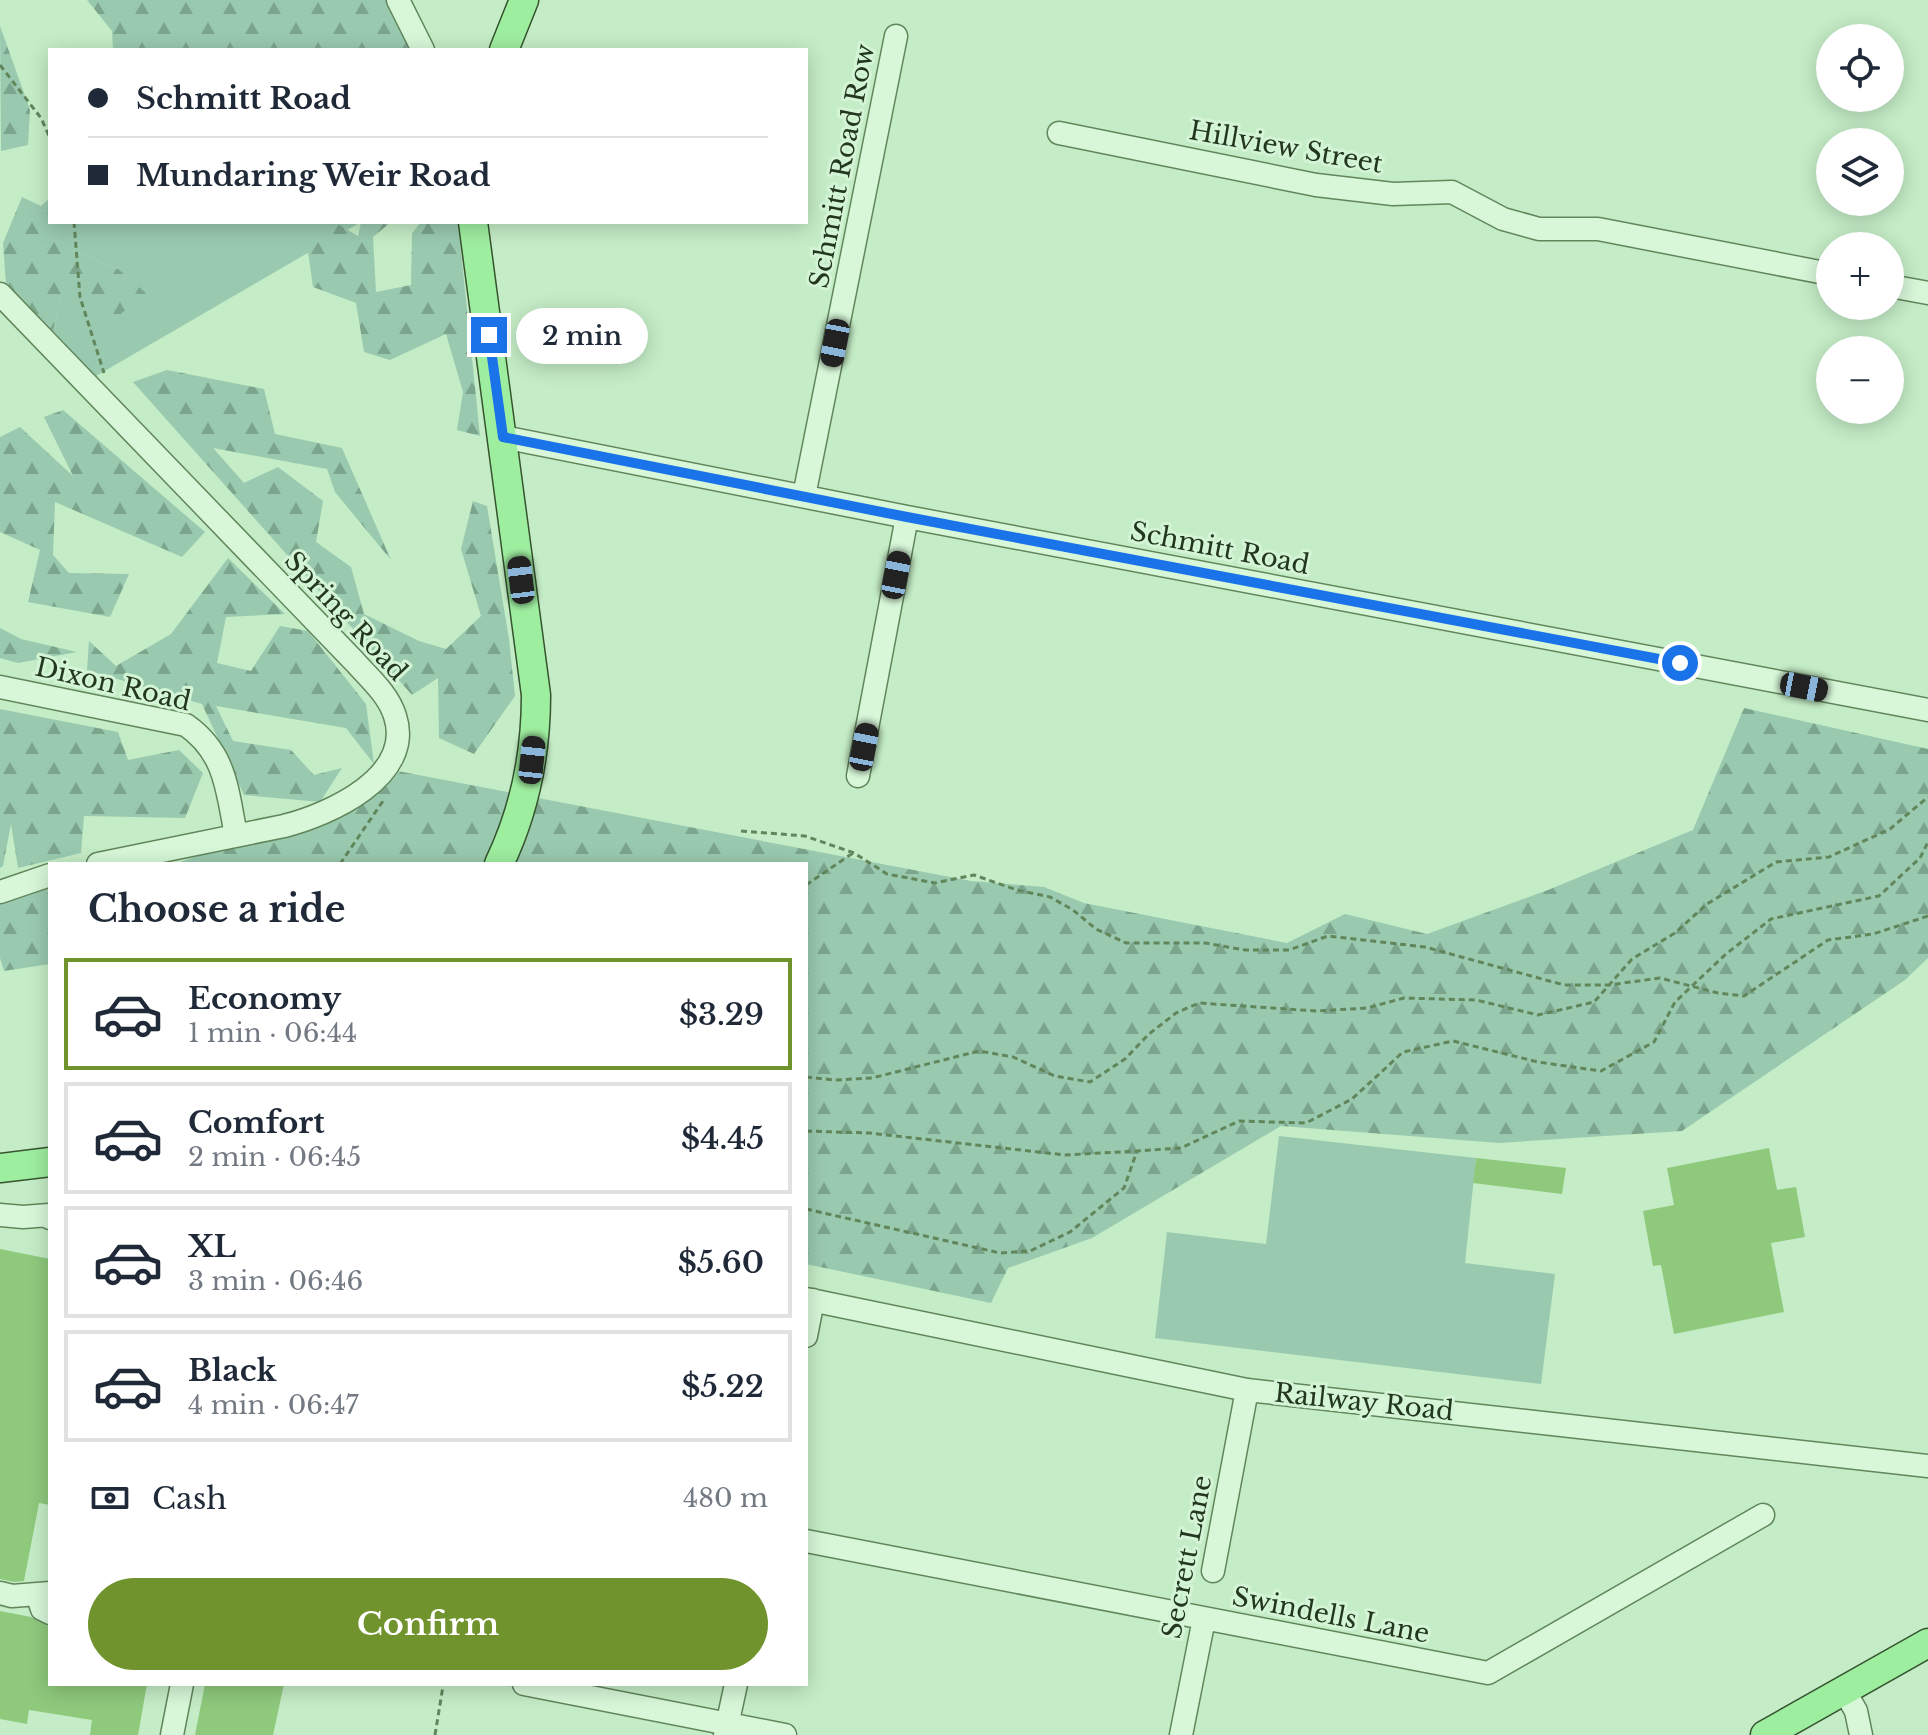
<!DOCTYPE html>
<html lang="en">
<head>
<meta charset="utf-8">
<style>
	body { margin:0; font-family:"Libre Baskerville",serif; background:#f2f2f3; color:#1f2937; height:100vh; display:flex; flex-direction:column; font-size:30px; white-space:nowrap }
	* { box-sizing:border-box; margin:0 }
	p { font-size:26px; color:#747a83 }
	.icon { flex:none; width:44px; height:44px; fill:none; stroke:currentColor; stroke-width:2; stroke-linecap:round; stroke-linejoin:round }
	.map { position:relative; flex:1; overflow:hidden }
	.panel { position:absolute; left:48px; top:862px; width:760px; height:824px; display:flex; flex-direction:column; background:#fff; border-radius:0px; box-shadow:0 4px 20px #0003 }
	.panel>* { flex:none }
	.top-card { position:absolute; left:48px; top:48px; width:760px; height:176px; border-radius:0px; box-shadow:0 4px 20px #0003; display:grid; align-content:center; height:176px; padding:0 40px; background:#fff }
	.tools { position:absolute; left:1816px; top:24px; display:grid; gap:16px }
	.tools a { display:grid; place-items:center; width:88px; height:88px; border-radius:50%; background:#fff; box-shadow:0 4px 20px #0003; font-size:40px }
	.end { position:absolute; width:36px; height:36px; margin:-18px; border:10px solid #1a73e8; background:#fff; box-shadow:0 0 0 4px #fff }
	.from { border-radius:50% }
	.bubble { position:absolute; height:56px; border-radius:28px; background:#fff; box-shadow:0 4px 20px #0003; font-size:26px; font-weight:600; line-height:56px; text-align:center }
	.car { position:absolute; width:24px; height:48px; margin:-24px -12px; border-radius:10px; box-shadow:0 0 6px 2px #0007; background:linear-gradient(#222 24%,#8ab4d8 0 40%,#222 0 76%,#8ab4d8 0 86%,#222 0) }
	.top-card b { display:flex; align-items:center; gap:28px; height:76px; font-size:30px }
	.top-card b+b { border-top:2px solid #e0e1e3 }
	.top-card i { width:20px; height:20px; background:#1f2937 }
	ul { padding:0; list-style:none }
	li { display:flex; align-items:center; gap:24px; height:112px; margin:0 16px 12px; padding:0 24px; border:4px solid #e0e1e3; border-radius:0px }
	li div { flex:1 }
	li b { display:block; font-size:30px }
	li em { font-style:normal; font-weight:600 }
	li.selected { border-color:#71932e }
	li>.icon { width:72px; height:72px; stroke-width:1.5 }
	h2 { padding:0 40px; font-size:36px; line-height:96px }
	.pay { display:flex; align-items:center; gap:20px; height:88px; padding:0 40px; font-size:30px }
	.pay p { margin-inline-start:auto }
	.cta { display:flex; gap:16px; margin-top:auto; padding:16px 40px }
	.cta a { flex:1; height:92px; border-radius:48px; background:#71932e; color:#fff; font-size:32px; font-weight:600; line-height:92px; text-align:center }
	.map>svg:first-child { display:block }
	.green { fill:#99caaf }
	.forest { fill:url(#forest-firs) }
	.building { fill:#8ec97c }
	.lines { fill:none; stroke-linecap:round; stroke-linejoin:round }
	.minor-casing { stroke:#61865b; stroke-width:25 }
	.major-casing { stroke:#36542f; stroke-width:31 }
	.path { stroke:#61865b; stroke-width:3; stroke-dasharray:6 4; stroke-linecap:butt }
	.minor { stroke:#d7f7d8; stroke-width:22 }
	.major { stroke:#9eeea0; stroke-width:28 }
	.route { stroke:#1a73e8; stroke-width:10 }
	.labels { text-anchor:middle; stroke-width:6; stroke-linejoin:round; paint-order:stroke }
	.street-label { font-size:26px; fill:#23371f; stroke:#d3f4d5 }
</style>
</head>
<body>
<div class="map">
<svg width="1928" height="1735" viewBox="0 0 1928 1735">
	<defs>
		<pattern id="forest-firs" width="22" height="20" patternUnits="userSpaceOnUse" patternTransform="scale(2)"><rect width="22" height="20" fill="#99caaf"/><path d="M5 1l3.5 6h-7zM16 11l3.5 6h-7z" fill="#7ca58e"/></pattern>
	</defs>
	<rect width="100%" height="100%" fill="#c4ecc6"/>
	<path class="green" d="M68 222H361L96 376 53 331 64 284 118 269 68 249Z
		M1279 1136 1476 1158 1465 1263 1555 1274 1541 1384 1155 1338 1167 1232 1266 1244Z"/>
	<path class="forest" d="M87 0H387L413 50H113L112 31Z
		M0 26 30 110 28 145 1 151Z
		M22 197 41 206 50 198V222H68V249L118 269 146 293 112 321 64 285 53 331 6 284 3 243Z
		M319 222H334L358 236 361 222H391L373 237 376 292 411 285 412 233 421 222H458L480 436 457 430 463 392 446 334 390 360 364 352 356 303 313 287 304 224Z
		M167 370 264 389 275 434 342 448 391 560 335 492 327 469 213 448 244 483 278 467 323 501 316 542 351 567 364 614 419 641 446 649 481 616 461 549 473 501 487 506 509 639 515 696 474 754 439 738 438 678 412 695 133 382Z
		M63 410 205 532 182 557 55 502 53 555 69 573 129 574 110 617 28 602 40 550 0 532V437L20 427 73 476 44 417Z
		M228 558 285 614 226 617 217 663 251 671 280 626 308 631 366 704 374 764 346 728 216 706 233 741 291 750 314 775 342 768 320 802 244 795 202 704 87 670 89 641 116 666 171 634Z
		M0 628 21 639 77 652 18 663 0 658Z
		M1744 708 1928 749V958L1905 980 1682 1131 1499 1143 1281 1126 1092 1238 1008 1268 991 1303 806 1264V864H175L239 841 337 818 382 768 971 881 1044 887 1084 903 1287 943 1345 914 1427 934 1548 890 1693 830Z
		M0 709 118 732 128 760 179 750 203 773 185 818 84 816 81 853 18 868 11 824 3 866 0 868Z
		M50 887V964L4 971 0 958V903Z"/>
	<path class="building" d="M1769 1148 1777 1190 1796 1187 1805 1237 1771 1243 1784 1312 1674 1334 1661 1265 1653 1266 1643 1211 1674 1205 1667 1168Z
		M1476 1158 1566 1168 1562 1194 1473 1183Z
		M0 1249 50 1259V1505L39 1503 24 1581 14 1582 0 1579Z
		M0 1611 31 1617 50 1627V1684H147L138 1735H90L92 1720 29 1710 27 1724 0 1719Z
		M205 1684H284L273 1735H195Z"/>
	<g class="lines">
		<g class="minor-casing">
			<path id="minor" d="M398 0 423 50
				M1059 133 1316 185 1393 194 1452 192 1503 219 1539 229H1598L1830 274
				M1890 286 1928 293
				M0 294 355 662C370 679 388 694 395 716 415 777 328 815 284 826L98 864
				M503 437 907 517 1928 710
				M804 496 896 36
				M0 687 186 725C226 753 227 790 236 835
				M858 776 907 517
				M0 892 50 875
				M0 1215 23 1217 49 1215 50 1218
				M806 1299 1247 1390 1928 1466
				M806 1336 813 1300
				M806 1541 1488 1673 1763 1515
				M1213 1571 1247 1390
				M0 1593 12 1596 50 1593
				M37 1594 42 1609 50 1613
				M524 1684 785 1735
				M1844 1690 1856 1711 1861 1735
				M172 1735 182 1684
				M725 1735 736 1684
				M1181 1735 1204 1619"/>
		</g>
		<g class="major-casing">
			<path id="major" d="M504 50 524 0
				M473 222 536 695C536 754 525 810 499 864
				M0 1168 50 1162
				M1765 1735 1928 1643"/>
		</g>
		<path class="path" d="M0 65 41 118 50 138
			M74 222 80 297 104 373
			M741 831 805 836 854 853 887 874 935 883 974 875 1017 890 1050 897 1073 910 1096 929 1126 943H1205L1245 950H1289L1328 936 1425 947 1564 985H1609L1660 978 1718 993 1744 996 1828 940 1873 934 1928 916
			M340 864 383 801
			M806 885 853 853
			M806 1077 835 1080 872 1078 979 1051 1013 1057 1055 1076 1090 1082 1125 1059 1149 1034 1176 1013 1199 1003 1316 1011 1367 1008 1404 998 1476 1000 1538 1015 1594 1002 1632 959 1675 933 1707 904 1776 862 1829 857 1890 829 1928 797
			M806 1131 869 1133 1065 1155 1137 1151
			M806 1209 1000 1253 1030 1251 1070 1232 1124 1188 1137 1151 1181 1148 1239 1121 1306 1123 1352 1099 1403 1052 1453 1041 1538 1062 1601 1071 1654 1042 1675 1002 1726 954 1771 919 1879 896 1920 858 1928 842
			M435 1735 443 1686"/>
		<use href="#minor" class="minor"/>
		<use href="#major" class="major"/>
	</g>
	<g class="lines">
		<path class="route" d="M489 335 503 437 907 517 1680 663"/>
	</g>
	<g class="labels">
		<g class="street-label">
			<text transform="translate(1286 147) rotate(10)" y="9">Hillview Street</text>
			<text transform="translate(842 166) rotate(-79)" y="9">Schmitt Road Row</text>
			<text transform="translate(1220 548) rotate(11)" y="9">Schmitt Road</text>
			<text transform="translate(346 616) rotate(47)" y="9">Spring Road</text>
			<text transform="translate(113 684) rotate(13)" y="9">Dixon Road</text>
			<text transform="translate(1364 1402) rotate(6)" y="9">Railway Road</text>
			<text transform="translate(1187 1557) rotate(-79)" y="9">Secrett Lane</text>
			<text transform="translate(1331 1615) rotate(11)" y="9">Swindells Lane</text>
		</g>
	</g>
</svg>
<div class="tools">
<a><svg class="icon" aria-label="locate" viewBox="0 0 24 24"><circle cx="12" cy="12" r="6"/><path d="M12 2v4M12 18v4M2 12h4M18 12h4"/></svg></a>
<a><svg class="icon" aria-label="layers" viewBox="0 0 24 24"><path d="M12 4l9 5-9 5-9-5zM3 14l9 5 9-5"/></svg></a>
<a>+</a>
<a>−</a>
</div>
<i class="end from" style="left:1680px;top:663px"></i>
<i class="end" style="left:489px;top:335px"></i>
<div class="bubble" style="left:516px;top:308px;width:132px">2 min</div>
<i class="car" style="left:835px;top:343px;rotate:191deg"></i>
<i class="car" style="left:896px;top:575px;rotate:11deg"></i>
<i class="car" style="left:521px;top:580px;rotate:353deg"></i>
<i class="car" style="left:1804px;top:687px;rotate:101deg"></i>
<i class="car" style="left:864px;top:747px;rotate:11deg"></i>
<i class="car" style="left:532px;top:760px;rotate:6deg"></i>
<div class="top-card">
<b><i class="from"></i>Schmitt Road</b>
<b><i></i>Mundaring Weir Road</b>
</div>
<section class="panel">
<h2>Choose a ride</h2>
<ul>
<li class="selected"><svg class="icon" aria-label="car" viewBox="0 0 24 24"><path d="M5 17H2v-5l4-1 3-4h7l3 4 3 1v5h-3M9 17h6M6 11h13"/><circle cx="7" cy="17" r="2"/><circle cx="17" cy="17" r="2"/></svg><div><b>Economy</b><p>1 min · 06:44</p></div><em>$3.29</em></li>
<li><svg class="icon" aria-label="car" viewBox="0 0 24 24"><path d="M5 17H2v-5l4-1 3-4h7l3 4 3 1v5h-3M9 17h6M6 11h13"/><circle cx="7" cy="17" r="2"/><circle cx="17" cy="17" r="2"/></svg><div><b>Comfort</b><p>2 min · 06:45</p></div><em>$4.45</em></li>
<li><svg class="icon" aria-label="car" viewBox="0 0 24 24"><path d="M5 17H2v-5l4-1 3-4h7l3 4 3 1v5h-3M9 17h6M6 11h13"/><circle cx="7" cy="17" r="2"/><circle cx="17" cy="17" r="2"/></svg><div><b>XL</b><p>3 min · 06:46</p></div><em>$5.60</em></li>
<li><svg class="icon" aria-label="car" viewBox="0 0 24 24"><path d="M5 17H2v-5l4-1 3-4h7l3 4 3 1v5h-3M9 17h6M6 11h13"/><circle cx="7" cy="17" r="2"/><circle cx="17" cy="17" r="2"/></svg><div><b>Black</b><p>4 min · 06:47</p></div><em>$5.22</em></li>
</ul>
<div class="pay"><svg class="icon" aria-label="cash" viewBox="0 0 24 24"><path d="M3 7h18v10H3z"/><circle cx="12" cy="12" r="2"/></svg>Cash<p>480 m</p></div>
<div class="cta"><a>Confirm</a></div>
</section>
</div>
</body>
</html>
